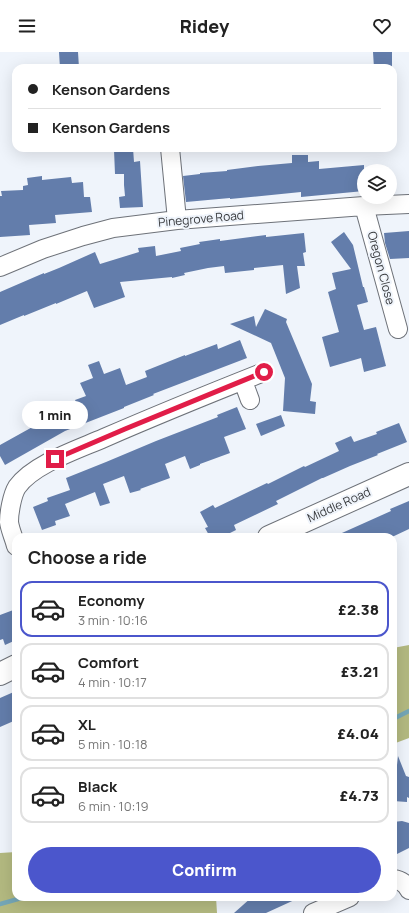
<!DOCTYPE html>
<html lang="en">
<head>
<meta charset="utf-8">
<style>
	body { margin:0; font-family:Manrope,sans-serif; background:#f6f6f6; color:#222; height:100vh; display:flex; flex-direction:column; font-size:15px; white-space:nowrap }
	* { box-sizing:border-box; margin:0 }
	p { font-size:13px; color:#767676 }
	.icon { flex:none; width:22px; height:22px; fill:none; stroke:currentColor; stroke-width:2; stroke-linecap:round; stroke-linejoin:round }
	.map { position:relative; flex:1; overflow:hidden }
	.drawer { position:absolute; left:12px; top:481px; width:385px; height:368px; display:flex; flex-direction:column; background:#fff; border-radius:12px; box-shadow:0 4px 16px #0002 }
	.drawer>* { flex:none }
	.hud { position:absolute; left:12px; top:12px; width:385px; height:88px; border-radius:12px; box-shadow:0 4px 16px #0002; display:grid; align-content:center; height:88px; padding:0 16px; background:#fff }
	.tools { position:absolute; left:357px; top:112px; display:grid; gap:8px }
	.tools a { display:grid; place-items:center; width:40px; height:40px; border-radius:50%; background:#fff; box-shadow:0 4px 16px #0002; font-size:20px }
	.end { position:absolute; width:18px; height:18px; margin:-9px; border:5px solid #e11d48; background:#fff; box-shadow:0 0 0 2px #fff }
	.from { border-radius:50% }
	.bubble { position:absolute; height:28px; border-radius:14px; background:#fff; box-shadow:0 4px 16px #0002; font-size:13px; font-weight:800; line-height:28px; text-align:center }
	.hud b { display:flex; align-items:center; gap:14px; height:38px; font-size:15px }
	.hud b+b { border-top:1px solid #e0e0e0 }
	.hud i { width:10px; height:10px; background:#222 }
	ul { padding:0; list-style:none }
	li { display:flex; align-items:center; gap:12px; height:56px; margin:0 8px 6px; padding:0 8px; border:2px solid #e0e0e0; border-radius:12px }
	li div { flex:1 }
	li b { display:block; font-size:15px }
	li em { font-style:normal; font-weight:800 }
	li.on { border-color:#4b56cc }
	li>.icon { width:36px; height:36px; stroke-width:1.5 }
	h2 { padding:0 16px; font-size:18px; line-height:48px }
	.button { display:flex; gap:8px; margin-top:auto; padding:8px 16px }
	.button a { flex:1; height:46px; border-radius:24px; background:#4b56cc; color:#fff; font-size:16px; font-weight:800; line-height:46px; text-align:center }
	header { display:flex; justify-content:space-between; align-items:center; height:52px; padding:0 16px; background:#fff; font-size:18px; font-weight:800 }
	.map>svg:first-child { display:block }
	.forest { fill:#b3b980 }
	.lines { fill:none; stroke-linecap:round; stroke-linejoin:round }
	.stream { stroke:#74a6b6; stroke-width:4.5 }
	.building { fill:#637dab }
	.minor-casing { stroke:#6e7279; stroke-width:20 }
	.tertiary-casing { stroke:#6e7279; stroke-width:24 }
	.minor { stroke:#fff; stroke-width:18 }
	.tertiary { stroke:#fff; stroke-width:22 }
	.route { stroke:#e11d48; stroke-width:5 }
	.labels { text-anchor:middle; stroke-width:4; stroke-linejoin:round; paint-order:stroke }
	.street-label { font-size:12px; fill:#37393c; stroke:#eff4fb }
</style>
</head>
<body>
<header><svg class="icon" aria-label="menu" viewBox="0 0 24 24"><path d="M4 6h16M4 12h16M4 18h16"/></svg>Ridey<svg class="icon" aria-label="heart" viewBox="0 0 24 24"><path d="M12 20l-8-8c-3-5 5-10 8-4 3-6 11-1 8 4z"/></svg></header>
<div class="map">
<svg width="409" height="861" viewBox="0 0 409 861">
	<rect width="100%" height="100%" fill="#eff4fb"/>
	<path class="forest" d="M409 593V686L393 692V596Z
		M16 800V845H216L217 861H0V801Z"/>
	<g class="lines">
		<path class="stream" d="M393 667 409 659
			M0 852 25 845"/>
	</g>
	<path class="building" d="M59 0H78L79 16H60Z
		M373 0H392V16H374Z
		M116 96H133L134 110 140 109 143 155 120 156 119 145 125 144 124 133V122H115L114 98H116Z
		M292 103H308V110L319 109V117L364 113V139L301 145V140L230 147V146L186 150 183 124 200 122V121L227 119V118L258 114 292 111Z
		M42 124V128L71 125 72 131 83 130 84 145H90L92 160 55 163 56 171 29 173 30 183 0 185V144H2L1 139 23 138V134L28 133 27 126Z
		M409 179V206L390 207 385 191 384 181Z
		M344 180 353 193 363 235H364L368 250 357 253 364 278 376 275 386 314 364 320 361 306 330 315 322 285 339 280 328 240 336 237 332 221 351 217 331 190Z
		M304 181 306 200 303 201 305 214H297L300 236 286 242 283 213 254 216V218L225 221 224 214 208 216 184 221 185 223 172 226V225L120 230 125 245 94 256 87 239 56 252V251L24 264V263L0 273V240L44 221V222L59 216 95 200 100 212 139 200 138 196 155 194 156 204 181 199 180 196 200 192 199 190 220 187V189L266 183V185Z
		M265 257 287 267 286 270 312 332 310 349 316 350 315 362 283 359 285 326 271 291 230 272 254 264 256 275Z
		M240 288 247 306 153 342 154 343 124 355V356L65 379 5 413 0 404V393L54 363H45V362L76 350 75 348 86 344 80 331 93 326 88 313 99 309 104 322 120 316 126 333 147 325 145 319 185 303V304L217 292 218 297Z
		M237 355 246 377 224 385 230 401 200 412V413L190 417 185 404 165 412 170 426 140 437 141 438 130 441 124 424 103 432 110 451 100 454 95 440 65 452 70 464 55 469 56 473 42 478 33 455 48 449 47 446 70 438 66 426 106 410 156 389 218 365 217 363Z
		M281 363 285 374 261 384 256 372Z
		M399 371 407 390 377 402 378 403 350 414 323 426H322L276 449 278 452 234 473 236 478 228 482 230 485H210L205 476 208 475 200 460 213 453 215 456 267 431 268 432 304 414 305 415 339 399 335 391 351 384 354 390 377 382 376 380Z
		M409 449V477L392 485H333L391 459 390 457Z
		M16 557V588L5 593 3 587 0 588V563Z
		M16 639V668L0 675V646Z
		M398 704 406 724 409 725V746L407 745V750L393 749Z
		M402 769 409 771V796L393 804V770Z
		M252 845H301L266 861H234Z"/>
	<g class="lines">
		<g class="minor-casing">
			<path id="minor" d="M170 96 177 168
				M364 154 398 277
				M0 215 43 197 83 184 113 176 177 168 364 154 409 152
				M243 329 250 348
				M16 494C14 486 10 478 9 470 9 461 12 443 17 435 33 412 79 397 104 386 157 363 211 341 264 320
				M393 827C400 828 406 831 409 838
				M313 861 350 845"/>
		</g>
		<g class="tertiary-casing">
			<path id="tertiary" d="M269 485 409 422
				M0 622 16 614"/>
		</g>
		<use href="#minor" class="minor"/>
		<use href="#tertiary" class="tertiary"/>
	</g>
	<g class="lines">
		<path class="route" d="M55 407 125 377 264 320"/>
	</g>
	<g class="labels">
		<g class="street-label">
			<text transform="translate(201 167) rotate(-5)" y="4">Pinegrove Road</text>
			<text transform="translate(381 216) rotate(75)" y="4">Oregon Close</text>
			<text transform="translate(339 453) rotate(-24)" y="4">Middle Road</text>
		</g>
	</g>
</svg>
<div class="tools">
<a><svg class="icon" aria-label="layers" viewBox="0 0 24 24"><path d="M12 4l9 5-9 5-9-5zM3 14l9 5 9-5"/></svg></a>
</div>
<i class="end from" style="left:264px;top:320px"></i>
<i class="end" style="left:55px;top:407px"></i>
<div class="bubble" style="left:22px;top:349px;width:66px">1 min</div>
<div class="hud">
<b><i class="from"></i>Kenson Gardens</b>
<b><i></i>Kenson Gardens</b>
</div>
<section class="drawer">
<h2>Choose a ride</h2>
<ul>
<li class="on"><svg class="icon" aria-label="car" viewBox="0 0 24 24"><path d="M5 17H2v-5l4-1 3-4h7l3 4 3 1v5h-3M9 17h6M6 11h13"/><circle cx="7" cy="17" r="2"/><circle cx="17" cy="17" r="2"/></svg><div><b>Economy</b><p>3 min · 10:16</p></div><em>£2.38</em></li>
<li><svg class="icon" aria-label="car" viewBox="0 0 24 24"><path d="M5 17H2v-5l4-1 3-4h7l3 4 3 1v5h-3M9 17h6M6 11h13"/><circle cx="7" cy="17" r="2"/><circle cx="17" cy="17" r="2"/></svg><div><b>Comfort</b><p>4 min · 10:17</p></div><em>£3.21</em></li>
<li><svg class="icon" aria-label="car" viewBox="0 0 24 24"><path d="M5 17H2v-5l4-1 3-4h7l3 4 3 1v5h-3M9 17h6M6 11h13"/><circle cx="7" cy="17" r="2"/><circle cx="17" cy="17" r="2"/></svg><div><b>XL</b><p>5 min · 10:18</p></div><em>£4.04</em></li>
<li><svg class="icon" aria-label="car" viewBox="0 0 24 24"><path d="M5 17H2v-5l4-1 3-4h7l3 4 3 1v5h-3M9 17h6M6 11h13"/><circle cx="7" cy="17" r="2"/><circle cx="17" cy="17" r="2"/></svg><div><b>Black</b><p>6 min · 10:19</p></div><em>£4.73</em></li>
</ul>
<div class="button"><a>Confirm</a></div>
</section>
</div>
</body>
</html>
